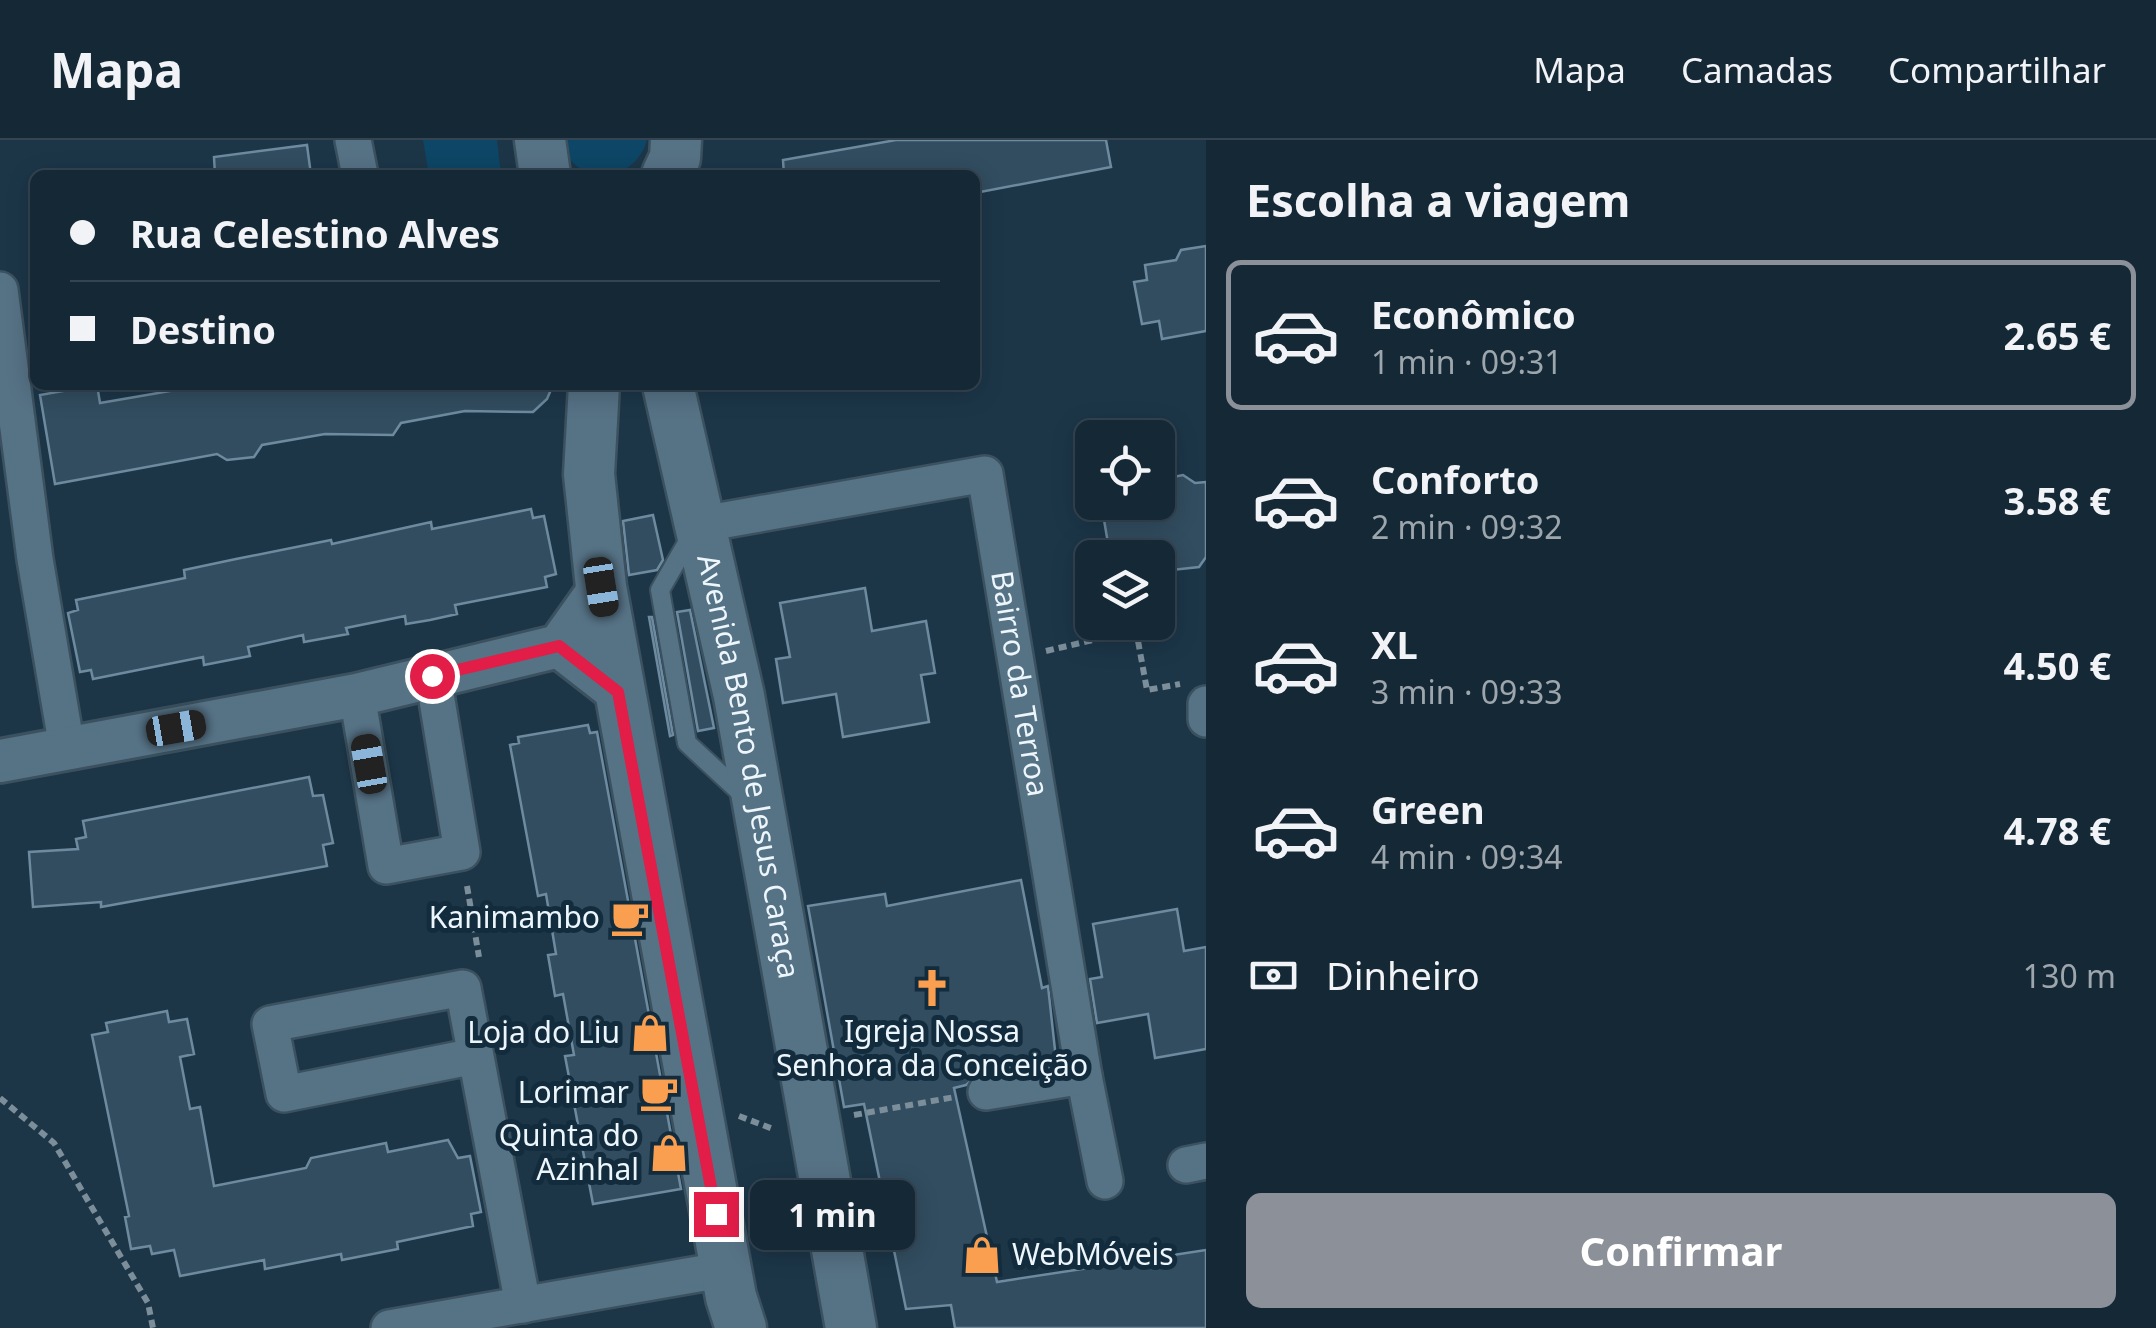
<!DOCTYPE html>
<html lang="pt">
<head>
<meta charset="utf-8">
<style>
	body { margin:0; font-family:"Noto Sans",sans-serif; background:#1e303e; color:#f1f3f6; height:100vh; display:flex; flex-direction:column; font-size:38px; white-space:nowrap }
	* { box-sizing:border-box; margin:0 }
	p { font-size:32px; color:#9da6ad }
	.icon { flex:none; width:55px; height:55px; fill:none; stroke:currentColor; stroke-width:2; stroke-linecap:round; stroke-linejoin:round }
	.map { position:relative; flex:1; overflow:hidden }
	.details { display:flex; flex-direction:column; background:#152836; width:950px }
	.details>* { flex:none }
	.banner { position:absolute; left:30px; top:30px; width:950px; height:220px; border-radius:15px; box-shadow:0 5px 25px #0003,0 0 0 2px #344451; display:grid; align-content:center; height:220px; padding:0 40px; background:#152836 }
	.buttons { position:absolute; left:1075px; top:280px; display:grid; gap:20px }
	.buttons a { display:grid; place-items:center; width:100px; height:100px; border-radius:15px; background:#152836; box-shadow:0 5px 25px #0003,0 0 0 2px #344451; font-size:50px }
	.end { position:absolute; width:45px; height:45px; margin:-22px; border:12px solid #e11d48; background:#fff; box-shadow:0 0 0 5px #fff }
	.from { border-radius:50% }
	.bubble { position:absolute; height:70px; border-radius:15px; background:#152836; box-shadow:0 5px 25px #0003,0 0 0 2px #344451; font-size:32px; font-weight:700; line-height:70px; text-align:center }
	.car { position:absolute; width:30px; height:60px; margin:-30px -15px; border-radius:12px; box-shadow:0 0 8px 2px #0007; background:linear-gradient(#222 24%,#8ab4d8 0 40%,#222 0 76%,#8ab4d8 0 86%,#222 0) }
	.banner b { display:flex; align-items:center; gap:35px; height:95px; font-size:38px }
	.banner b+b { border-top:2px solid #344451 }
	.banner i { width:25px; height:25px; background:#f1f3f6 }
	ul { padding:0; list-style:none }
	li { display:flex; align-items:center; gap:30px; height:150px; margin:0 20px 15px; padding:0 20px; border:5px solid transparent; border-radius:15px }
	li div { flex:1 }
	li b { display:block; font-size:38px }
	li em { font-style:normal; font-weight:700 }
	li.current { border-color:#8c9099 }
	li>.icon { width:90px; height:90px; stroke-width:1.5 }
	h2 { padding:0 40px; font-size:45px; line-height:120px }
	.pay { display:flex; align-items:center; gap:25px; height:110px; padding:0 40px; font-size:38px }
	.pay p { margin-inline-start:auto }
	.cta { display:flex; gap:20px; margin-top:auto; padding:20px 40px }
	.cta a { flex:1; height:115px; border-radius:15px; background:#8c9099; color:#fff; font-size:40px; font-weight:700; line-height:115px; text-align:center }
	header { display:flex; align-items:center; gap:60px; box-sizing:border-box; height:140px; padding:0 50px; background:#152836; border-bottom:2px solid #344451 }
	header strong { font-size:48px }
	nav { display:flex; gap:55px; margin-inline-start:auto; font-size:35px }
	main { display:flex; flex:1; min-height:0 }
	.map>svg:first-child { display:block }
	.green { fill:#0d4666 }
	.building { fill:#324d60; stroke:#6d8a9e; stroke-width:2.5 }
	.lines { fill:none; stroke-linecap:round; stroke-linejoin:round }
	.service-casing { stroke:#3b515f; stroke-width:22 }
	.minor-casing { stroke:#3b515f; stroke-width:40 }
	.tertiary-casing { stroke:#3b515f; stroke-width:48 }
	.secondary-casing { stroke:#3b515f; stroke-width:55 }
	.path { stroke:#7b8e9a; stroke-width:6; stroke-dasharray:8 5; stroke-linecap:butt }
	.service { stroke:#567285; stroke-width:18 }
	.minor { stroke:#567285; stroke-width:35 }
	.tertiary { stroke:#567285; stroke-width:42 }
	.secondary { stroke:#567285; stroke-width:50 }
	.route { stroke:#e11d48; stroke-width:12 }
	.labels { text-anchor:middle; stroke-width:10; stroke-linejoin:round; paint-order:stroke }
	.street-label { font-size:30px; fill:#ecf6fc; stroke:#122c3d }
	.poi-label { font-size:30px; fill:#ecf6fc; stroke:#122c3d; text-anchor:end }
</style>
</head>
<body>
<header>
<strong>Mapa</strong>
<nav><a>Mapa</a><a>Camadas</a><a>Compartilhar</a></nav>
</header>
<main>
<div class="map">
<svg width="1206" height="1188" viewBox="0 0 1206 1188">
	<rect width="100%" height="100%" fill="#1c3648"/>
	<path class="green" d="M423 0H497L501 35H429Z
		M560 0H647C634 46 573 47 560 0Z"/>
	<path class="building" d="M896 0H1106L1111 27 975 53V35H784L783 20Z
		M307 5 311 35H215L214 17Z
		M1206 106V191L1162 199 1159 181 1142 184 1134 142 1147 140 1145 125 1176 120 1181 110Z
		M97 245 100 263 170 251 169 245H553L547 259 533 272 465 271 401 283 393 295 325 294 262 305 254 317 227 320 217 314 55 344 40 255Z
		M1183 335 1195 343 1206 342V417L1199 427 1172 430 1158 418H1129L1128 412 1110 415 1103 374 1117 372 1116 362H1158V340Z
		M531 369 533 378 544 376 556 434 545 437 547 447 455 465 457 474 430 480 406 484 405 476 346 488 348 494 304 502 303 495 248 507 250 516 204 525 203 517 93 539 91 530 80 532 68 473 78 470 76 460 185 438 184 430 236 419 331 400 332 404 431 382 432 389Z
		M653 375 663 420 657 430 629 435 623 381Z
		M865 448 872 491 926 481 935 533 921 535 929 582 843 597 836 554 783 563 776 519 790 517 780 463Z
		M690 470 714 588 698 591 677 472Z
		M649 477H652L673 595 670 596Z
		M588 585 590 593 597 592 681 1049 593 1064 565 916 574 915 563 854 555 856 548 815 556 814 546 754 538 756 510 605 519 603 518 597Z
		M309 637 313 656 323 655 333 703 323 705 327 726 101 767V762L33 767 29 712 78 709 76 699 86 697 83 681Z
		M1021 740 1042 848 1048 846 1056 919 983 931 966 945 954 948 997 1142 1206 1110V1188H955L951 1165 906 1169 864 964 844 967 808 766 885 754 887 766Z
		M1177 769 1184 811 1206 807V909L1155 918 1148 874 1097 883 1090 839 1102 837 1093 784Z
		M167 871 169 882 187 879 194 914 180 917 190 969 200 967 214 1046 306 1028 311 1018 386 1003 388 1012 448 1000 458 1018 470 1016 481 1072 471 1074 473 1086 397 1102 398 1109 342 1120 341 1114 265 1129 264 1120 180 1136 174 1110 152 1114 150 1106 131 1109 125 1077 129 1076 92 895 108 892 106 883Z"/>
	<g class="lines">
		<g class="service-casing">
			<path id="service" d="M691 396 660 450 687 603 743 655"/>
		</g>
		<g class="minor-casing">
			<g id="minor">
				<path d="M353 0 360 35"/>
				<path d="M0 150 35 419 67 608"/>
				<path id="s1" d="M697 385 985 334 1084 936 1105 1041"/>
				<path d="M357 555 386 726 462 712 433 536"/>
				<path d="M1206 564V579"/>
				<path d="M475 916 284 954 270 884 463 848 523 1165"/>
				<path d="M986 952 1084 936"/>
				<path d="M1186 1025 1206 1021"/>
				<path d="M389 1188 727 1129"/>
			</g>
		</g>
		<g class="tertiary-casing">
			<path id="tertiary" d="M559 506 618 552
				M0 621 357 555 559 506 601 447"/>
		</g>
		<g class="secondary-casing">
			<g id="secondary">
				<path d="M540 0 545 35"/>
				<path d="M667 35 675 18 676 0"/>
				<path d="M594 245 589 334 601 447 731 1157 741 1188"/>
				<path id="s2" d="M668 245 739 556 851 1188"/>
			</g>
		</g>
		<path class="path" d="M1046 511 1136 490 1147 550 1180 544
			M467 746 479 817
			M0 958 54 1003 148 1163 153 1188
			M854 975 955 957
			M739 976 773 989"/>
		<use href="#service" class="service"/>
		<use href="#minor" class="minor"/>
		<use href="#tertiary" class="tertiary"/>
		<use href="#secondary" class="secondary"/>
	</g>
	<g class="lines">
		<path class="route" d="M432 536 559 506 618 552 716 1074"/>
	</g>
	<defs>
		<g id="cafe-bare" transform="scale(3)"><path d="M-5.5-4.5H6V0H3Q3 3.5 0 3.5H-2.5Q-5.5 3.5-5.5 0ZM3-3.2v2h1.7v-2ZM-6 4.5H4V6H-6Z" fill="#fa9f4f" stroke="#122c3d" stroke-width="2.5" paint-order="stroke"/></g>
		<g id="church-bare" transform="scale(3)"><path d="M-1.2-6h2.4v3.5h3.3v2.4h-3.3V6h-2.4V-.1h-3.3v-2.4h3.3Z" fill="#fa9f4f" stroke="#122c3d" stroke-width="2.5" paint-order="stroke"/></g>
		<g id="shop-bare" transform="scale(3)"><path d="M-5-2.5h2.3a2.7 3.5 0 0 1 5.4 0H5L5.5 6h-11ZM-1.5-2.5h3a1.5 2.3 0 0 0-3 0Z" fill="#fa9f4f" stroke="#122c3d" stroke-width="2.5" paint-order="stroke"/></g>
	</defs>
	<g fill-rule="evenodd">
		<use href="#cafe-bare" x="630" y="778"/>
		<use href="#church-bare" x="932" y="848"/>
		<use href="#shop-bare" x="650" y="893"/>
		<use href="#cafe-bare" x="659" y="953"/>
		<use href="#shop-bare" x="669" y="1013"/>
		<use href="#shop-bare" x="982" y="1115"/>
	</g>
	<g class="labels">
		<g class="street-label">
			<text dy="10" stroke="none"><textPath href="#s1" startOffset="505">Bairro da Terroa</textPath></text>
			<text dy="10" stroke="none"><textPath href="#s2" startOffset="390">Avenida Bento de Jesus Caraça</textPath></text>
		</g>
		<g class="poi-label">
			<text x="600" y="788">Kanimambo</text>
			<text x="932" y="902" text-anchor="middle">Igreja Nossa<tspan x="932" dy="34">Senhora da Conceição</tspan></text>
			<text x="620" y="903">Loja do Liu</text>
			<text x="629" y="963">Lorimar</text>
			<text x="639" y="1006">Quinta do<tspan x="639" dy="34">Azinhal</tspan></text>
			<text x="1012" y="1125" text-anchor="start">WebMóveis</text>
		</g>
	</g>
</svg>
<div class="buttons">
<a><svg class="icon" aria-label="locate" viewBox="0 0 24 24"><circle cx="12" cy="12" r="6"/><path d="M12 2v4M12 18v4M2 12h4M18 12h4"/></svg></a>
<a><svg class="icon" aria-label="layers" viewBox="0 0 24 24"><path d="M12 4l9 5-9 5-9-5zM3 14l9 5 9-5"/></svg></a>
</div>
<i class="end from" style="left:432px;top:536px"></i>
<i class="end" style="left:716px;top:1074px"></i>
<div class="bubble" style="left:750px;top:1040px;width:165px">1 min</div>
<i class="car" style="left:601px;top:447px;rotate:171deg"></i>
<i class="car" style="left:176px;top:588px;rotate:80deg"></i>
<i class="car" style="left:369px;top:624px;rotate:350deg"></i>
<div class="banner">
<b><i class="from"></i>Rua Celestino Alves</b>
<b><i></i>Destino</b>
</div>
</div>
<section class="details">
<h2>Escolha a viagem</h2>
<ul>
<li class="current"><svg class="icon" aria-label="car" viewBox="0 0 24 24"><path d="M5 17H2v-5l4-1 3-4h7l3 4 3 1v5h-3M9 17h6M6 11h13"/><circle cx="7" cy="17" r="2"/><circle cx="17" cy="17" r="2"/></svg><div><b>Econômico</b><p>1 min · 09:31</p></div><em>2.65 €</em></li>
<li><svg class="icon" aria-label="car" viewBox="0 0 24 24"><path d="M5 17H2v-5l4-1 3-4h7l3 4 3 1v5h-3M9 17h6M6 11h13"/><circle cx="7" cy="17" r="2"/><circle cx="17" cy="17" r="2"/></svg><div><b>Conforto</b><p>2 min · 09:32</p></div><em>3.58 €</em></li>
<li><svg class="icon" aria-label="car" viewBox="0 0 24 24"><path d="M5 17H2v-5l4-1 3-4h7l3 4 3 1v5h-3M9 17h6M6 11h13"/><circle cx="7" cy="17" r="2"/><circle cx="17" cy="17" r="2"/></svg><div><b>XL</b><p>3 min · 09:33</p></div><em>4.50 €</em></li>
<li><svg class="icon" aria-label="car" viewBox="0 0 24 24"><path d="M5 17H2v-5l4-1 3-4h7l3 4 3 1v5h-3M9 17h6M6 11h13"/><circle cx="7" cy="17" r="2"/><circle cx="17" cy="17" r="2"/></svg><div><b>Green</b><p>4 min · 09:34</p></div><em>4.78 €</em></li>
</ul>
<div class="pay"><svg class="icon" aria-label="cash" viewBox="0 0 24 24"><path d="M3 7h18v10H3z"/><circle cx="12" cy="12" r="2"/></svg>Dinheiro<p>130 m</p></div>
<div class="cta"><a>Confirmar</a></div>
</section>
</main>
</body>
</html>
